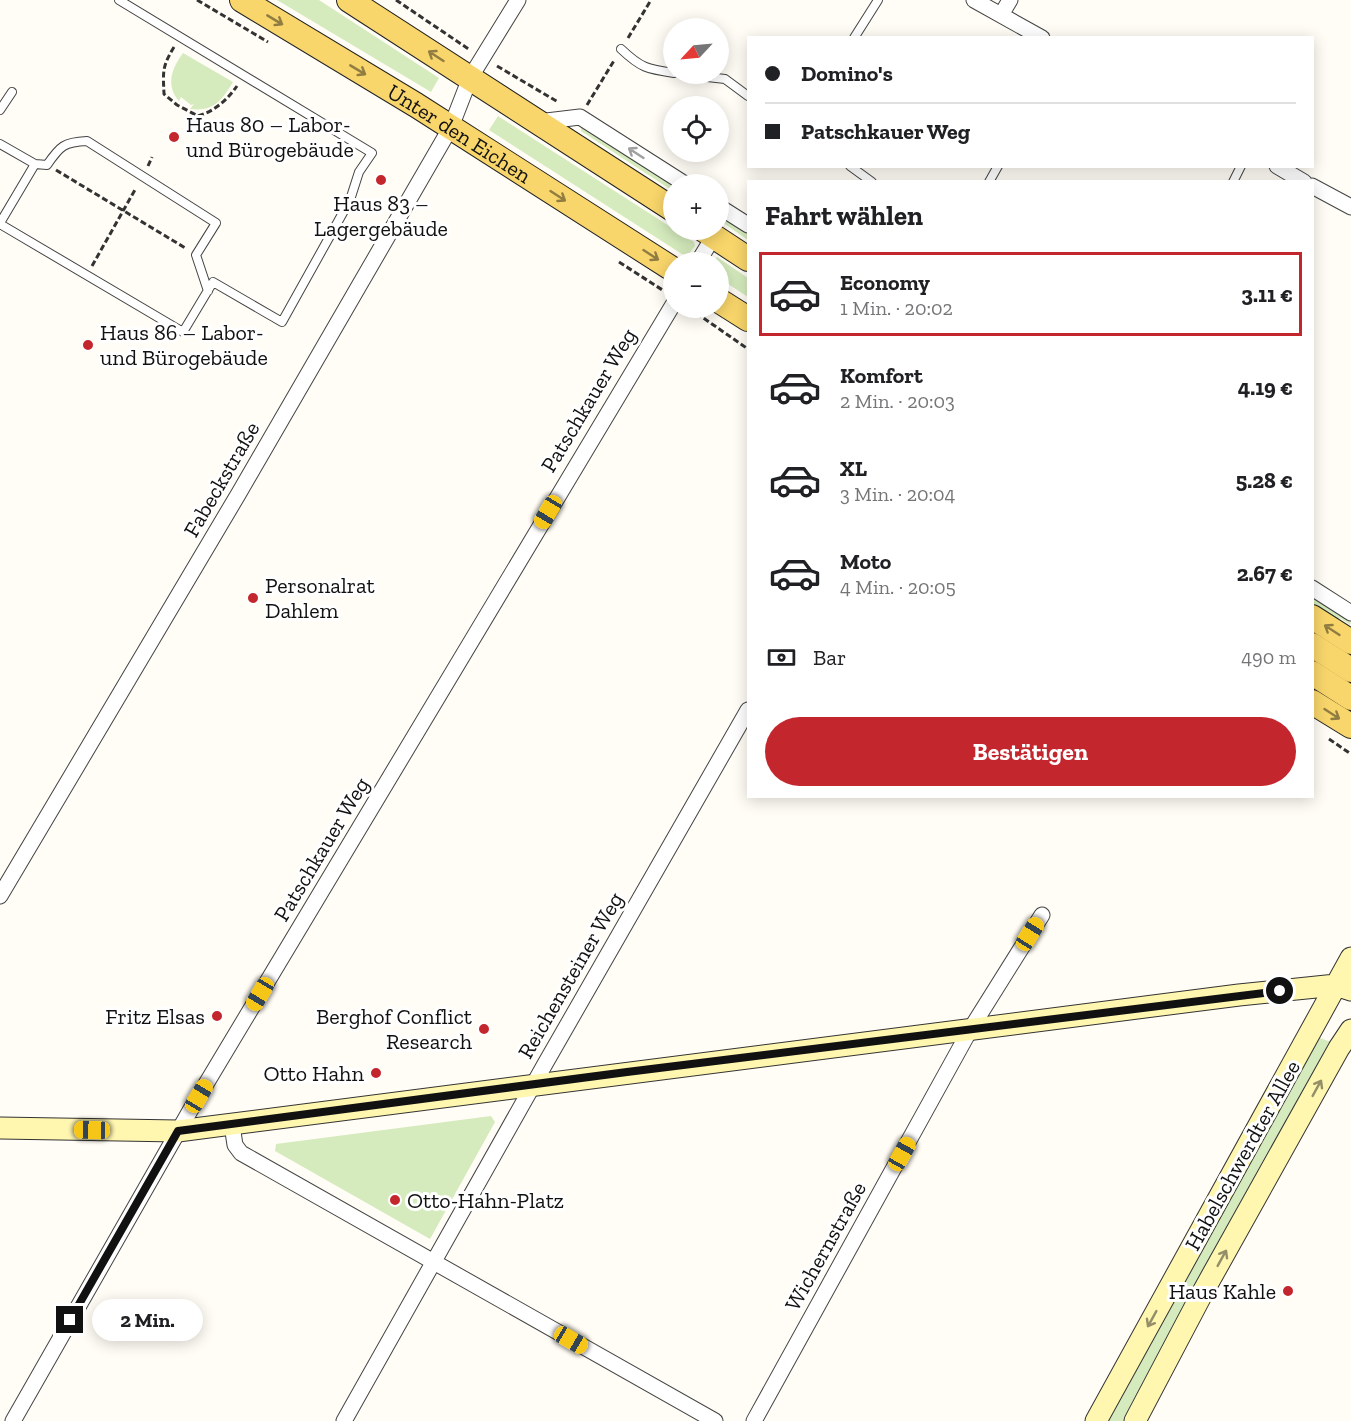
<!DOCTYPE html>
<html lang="de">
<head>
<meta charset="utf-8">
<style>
	body { margin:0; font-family:"Zilla Slab",serif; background:#f2f2f2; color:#202124; height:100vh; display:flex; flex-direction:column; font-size:22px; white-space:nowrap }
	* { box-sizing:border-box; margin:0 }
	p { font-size:20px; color:#757577 }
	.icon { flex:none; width:33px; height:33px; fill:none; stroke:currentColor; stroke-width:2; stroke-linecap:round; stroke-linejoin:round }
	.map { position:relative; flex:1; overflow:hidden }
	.sheet { position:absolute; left:747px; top:180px; width:567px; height:618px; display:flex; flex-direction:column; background:#fff; border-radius:0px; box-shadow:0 3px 15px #0003 }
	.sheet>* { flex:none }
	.top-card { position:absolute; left:747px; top:36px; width:567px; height:132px; border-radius:0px; box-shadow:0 3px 15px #0003; display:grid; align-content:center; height:132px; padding:0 18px; background:#fff }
	.needle { width:39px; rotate:244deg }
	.tools { position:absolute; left:663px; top:18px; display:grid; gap:12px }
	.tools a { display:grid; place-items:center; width:66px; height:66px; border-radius:50%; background:#fff; box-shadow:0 3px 15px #0003; font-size:30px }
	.end { position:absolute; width:27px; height:27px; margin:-14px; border:8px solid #111; background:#fff; box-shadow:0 0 0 3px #fff }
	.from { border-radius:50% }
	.bubble { position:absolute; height:42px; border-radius:21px; background:#fff; box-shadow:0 3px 15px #0003; font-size:20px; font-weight:700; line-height:42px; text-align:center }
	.car { position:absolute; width:18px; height:36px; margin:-18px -9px; border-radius:8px; box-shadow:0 0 4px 2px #0007; background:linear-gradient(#f5c518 24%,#345 0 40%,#f5c518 0 76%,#345 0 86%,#f5c518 0) }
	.top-card b { display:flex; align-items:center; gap:21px; height:57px; font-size:22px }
	.top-card b+b { border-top:2px solid #e0e0e0 }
	.top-card i { width:15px; height:15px; background:#202124 }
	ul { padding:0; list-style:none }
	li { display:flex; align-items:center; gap:18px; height:84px; margin:0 12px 9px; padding:0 6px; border:3px solid transparent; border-radius:0px }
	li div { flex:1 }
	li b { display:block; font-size:22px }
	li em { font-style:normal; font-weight:700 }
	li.active { border-color:#c4262e }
	li>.icon { width:54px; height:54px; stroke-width:1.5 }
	h2 { padding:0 18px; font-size:27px; line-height:72px }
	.pay { display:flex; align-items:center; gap:15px; height:66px; padding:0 18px; font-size:22px }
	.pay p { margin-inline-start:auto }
	.cta { display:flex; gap:12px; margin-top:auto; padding:12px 18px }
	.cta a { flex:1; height:69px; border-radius:36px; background:#c4262e; color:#fff; font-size:24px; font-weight:700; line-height:69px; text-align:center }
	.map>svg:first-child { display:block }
	.green { fill:#d5ebbd }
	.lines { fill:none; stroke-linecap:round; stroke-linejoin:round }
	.lane-casing { stroke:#444; stroke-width:10 }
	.street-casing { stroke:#444; stroke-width:17 }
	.secondary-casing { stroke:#333; stroke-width:23 }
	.primary-casing { stroke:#222; stroke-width:26 }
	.path { stroke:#333; stroke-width:3; stroke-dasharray:6 3; stroke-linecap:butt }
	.lane { stroke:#fff; stroke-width:8 }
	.street { stroke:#fff; stroke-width:15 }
	.secondary { stroke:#fff6b0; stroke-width:21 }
	.primary { stroke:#f9d66b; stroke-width:24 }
	.oneway { stroke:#917d42 }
	.oneway2 { stroke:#a0a0a0 }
	.oneway3 { stroke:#948f68 }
	.route { stroke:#111; stroke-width:8 }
	.poi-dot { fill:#c4262e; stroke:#fff; stroke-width:2 }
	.labels { text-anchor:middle; stroke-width:6; stroke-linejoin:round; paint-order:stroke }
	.poi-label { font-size:22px; fill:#111; stroke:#fff; text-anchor:start }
	.street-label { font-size:22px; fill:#111; stroke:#fff }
</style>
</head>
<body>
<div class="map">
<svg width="1351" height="1421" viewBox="0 0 1351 1421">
	<rect width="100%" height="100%" fill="#fffdf5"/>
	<path class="green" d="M277 0H319L439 78 431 92Z
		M183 53 233 82C222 100 214 112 190 109L194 104 191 105 181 97 179 101C165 85 172 68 183 53Z
		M498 116 694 242 695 246 688 255 685 256 489 130Z
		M581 126 674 184 673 191 581 131Z
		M718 212 748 232V240L719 220Z
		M717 257 748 278V297L719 278 718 262H712Z
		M1312 596 1351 621 1350 625 1340 618 1336 623 1313 608Z
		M1317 1037 1331 1042 1127 1421H1106Z
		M491 1116 495 1122 430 1239 275 1151 276 1144Z"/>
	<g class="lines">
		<g class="lane-casing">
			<path id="lane" d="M854 38 878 0
				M621 49C641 68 647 69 674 73
				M681 74 725 79 748 96
				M0 110 12 92
				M0 144 35 164 0 223
				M35 164 47 165C60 146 64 142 87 141L216 223 196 255 208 291
				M850 166 872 182
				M989 182 998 166
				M1233 182 1241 166
				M0 224 183 332 213 282 282 322 350 200 359 172 372 153 119 0"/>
		</g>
		<g class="street-casing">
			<path id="street" d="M974 0 1042 38
				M1001 15 1010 0
				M538 122 580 117 685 184
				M1277 166 1304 182
				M1312 186 1351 207
				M718 206 748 225
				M698 262 714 236
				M1312 588 1351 613
				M0 896 239 493 451 127 470 78 518 0
				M232 1125 235 1145 241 1153 715 1421
				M13 1421 191 1109 674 303
				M344 1421 545 1064 748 710
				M754 1421 970 1030 1042 915"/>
		</g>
		<g class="secondary-casing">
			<path id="secondary" d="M0 1128 178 1131 1239 995 1336 985 1351 990
				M1096 1421 1351 958
				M1135 1421 1204 1290 1339 1048 1351 1030"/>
		</g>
		<g class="primary-casing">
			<g id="primary">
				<path id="s1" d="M242 0 416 105 674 270"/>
				<path d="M349 0 674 210"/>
				<path d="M704 230 748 259"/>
				<path d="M718 300 748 319"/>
				<path d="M1312 617 1351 642"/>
				<path d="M1312 645 1351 670"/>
				<path d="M1312 673 1351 698"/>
				<path d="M1312 702 1351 726"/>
			</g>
		</g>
		<path class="path" d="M197 0 268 42
			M396 0 470 50
			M628 38 651 0
			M174 47C162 67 163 71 164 94L177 105 198 116C215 111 227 100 237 86
			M497 66 558 102
			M587 105 615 59
			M148 166 152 157
			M56 170 187 249
			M619 262 664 291
			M92 266 136 188
			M689 308 748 349
			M1329 739 1351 754"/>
		<use href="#lane" class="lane"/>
		<use href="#street" class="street"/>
		<use href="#secondary" class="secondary"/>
		<use href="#primary" class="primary"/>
	</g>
	<defs><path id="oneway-shaft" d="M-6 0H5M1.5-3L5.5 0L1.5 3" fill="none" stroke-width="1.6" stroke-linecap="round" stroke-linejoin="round" transform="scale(1.5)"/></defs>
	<g class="oneway">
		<use href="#oneway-shaft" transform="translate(275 20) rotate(31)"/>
		<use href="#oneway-shaft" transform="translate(436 56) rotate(-147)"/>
		<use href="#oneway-shaft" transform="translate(358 70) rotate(31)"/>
		<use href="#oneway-shaft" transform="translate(558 196) rotate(33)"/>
		<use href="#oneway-shaft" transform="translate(651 255) rotate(33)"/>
		<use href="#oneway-shaft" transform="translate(1332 630) rotate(-147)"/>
		<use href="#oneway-shaft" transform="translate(1332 714) rotate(33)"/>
	</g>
	<use class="oneway2" href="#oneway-shaft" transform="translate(636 153) rotate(-147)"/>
	<g class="oneway3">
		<use href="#oneway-shaft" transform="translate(1317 1088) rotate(-61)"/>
		<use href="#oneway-shaft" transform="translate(1222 1258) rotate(-61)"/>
		<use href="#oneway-shaft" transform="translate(1152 1319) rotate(119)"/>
	</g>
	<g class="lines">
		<path class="route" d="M70 1320 178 1131 627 1072 1280 991"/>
	</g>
	<g class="poi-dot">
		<circle cx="174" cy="137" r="6"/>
		<circle cx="381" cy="180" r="6"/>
		<circle cx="88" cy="345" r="6"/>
		<circle cx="253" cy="598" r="6"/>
		<circle cx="217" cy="1016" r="6"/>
		<circle cx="484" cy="1029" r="6"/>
		<circle cx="376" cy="1073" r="6"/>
		<circle cx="395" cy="1200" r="6"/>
		<circle cx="1288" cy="1291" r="6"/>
	</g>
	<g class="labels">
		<g class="poi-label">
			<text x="186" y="132">Haus 80 – Labor-<tspan x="186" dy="25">und Bürogebäude</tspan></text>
			<text x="381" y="211" text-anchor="middle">Haus 83 –<tspan x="381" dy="25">Lagergebäude</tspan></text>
			<text x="100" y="340">Haus 86 – Labor-<tspan x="100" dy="25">und Bürogebäude</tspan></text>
			<text x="265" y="593">Personalrat<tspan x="265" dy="25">Dahlem</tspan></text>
			<text x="205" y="1024" text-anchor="end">Fritz Elsas</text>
			<text x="472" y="1024" text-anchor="end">Berghof Conflict<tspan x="472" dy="25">Research</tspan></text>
			<text x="364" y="1081" text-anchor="end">Otto Hahn</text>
			<text x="407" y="1208">Otto-Hahn-Platz</text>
			<text x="1276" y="1299" text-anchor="end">Haus Kahle</text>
		</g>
		<g class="street-label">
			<text dy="8" stroke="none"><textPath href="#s1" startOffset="255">Unter den Eichen</textPath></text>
			<text transform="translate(588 400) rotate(-59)" y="8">Patschkauer Weg</text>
			<text transform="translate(221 479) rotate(-60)" y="8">Fabeckstraße</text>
			<text transform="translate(321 849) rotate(-59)" y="8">Patschkauer Weg</text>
			<text transform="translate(570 975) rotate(-60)" y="8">Reichensteiner Weg</text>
			<text transform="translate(1242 1155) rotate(-61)" y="8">Habelschwerdter Allee</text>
			<text transform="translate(825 1246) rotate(-61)" y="8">Wichernstraße</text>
		</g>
	</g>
</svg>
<div class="tools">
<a><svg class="needle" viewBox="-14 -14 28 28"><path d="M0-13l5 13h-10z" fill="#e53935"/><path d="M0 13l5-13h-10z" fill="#757577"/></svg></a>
<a><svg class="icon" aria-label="locate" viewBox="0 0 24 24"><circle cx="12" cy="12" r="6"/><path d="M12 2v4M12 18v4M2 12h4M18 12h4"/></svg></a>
<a>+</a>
<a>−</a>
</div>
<i class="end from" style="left:1280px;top:991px"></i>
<i class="end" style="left:70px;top:1320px"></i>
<div class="bubble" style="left:92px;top:1299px;width:111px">2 Min.</div>
<i class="car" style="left:548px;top:512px;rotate:211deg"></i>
<i class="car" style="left:1030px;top:934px;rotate:32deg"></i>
<i class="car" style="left:260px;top:994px;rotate:211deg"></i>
<i class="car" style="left:199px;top:1096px;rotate:31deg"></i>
<i class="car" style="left:92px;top:1130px;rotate:271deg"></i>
<i class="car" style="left:902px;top:1154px;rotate:29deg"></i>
<i class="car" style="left:571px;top:1340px;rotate:120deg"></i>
<div class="top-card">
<b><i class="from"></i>Domino's</b>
<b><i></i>Patschkauer Weg</b>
</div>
<section class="sheet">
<h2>Fahrt wählen</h2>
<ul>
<li class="active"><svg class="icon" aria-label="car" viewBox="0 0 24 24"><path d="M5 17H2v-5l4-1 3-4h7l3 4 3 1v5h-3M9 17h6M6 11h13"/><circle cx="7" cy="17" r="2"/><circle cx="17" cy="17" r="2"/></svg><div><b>Economy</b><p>1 Min. · 20:02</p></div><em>3.11 €</em></li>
<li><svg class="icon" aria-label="car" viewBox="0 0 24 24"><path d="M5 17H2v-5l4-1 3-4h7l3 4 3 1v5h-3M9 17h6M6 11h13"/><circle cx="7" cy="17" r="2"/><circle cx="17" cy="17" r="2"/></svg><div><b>Komfort</b><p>2 Min. · 20:03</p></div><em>4.19 €</em></li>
<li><svg class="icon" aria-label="car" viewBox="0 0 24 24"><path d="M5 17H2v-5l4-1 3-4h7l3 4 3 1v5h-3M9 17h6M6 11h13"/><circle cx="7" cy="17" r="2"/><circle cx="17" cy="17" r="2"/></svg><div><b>XL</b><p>3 Min. · 20:04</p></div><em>5.28 €</em></li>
<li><svg class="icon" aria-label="car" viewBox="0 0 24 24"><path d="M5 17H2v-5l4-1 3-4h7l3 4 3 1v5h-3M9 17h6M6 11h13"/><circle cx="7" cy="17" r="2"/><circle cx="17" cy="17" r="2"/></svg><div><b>Moto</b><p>4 Min. · 20:05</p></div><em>2.67 €</em></li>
</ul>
<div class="pay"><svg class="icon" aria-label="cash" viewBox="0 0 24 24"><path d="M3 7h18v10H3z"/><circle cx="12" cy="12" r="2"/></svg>Bar<p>490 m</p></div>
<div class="cta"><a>Bestätigen</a></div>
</section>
</div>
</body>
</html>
